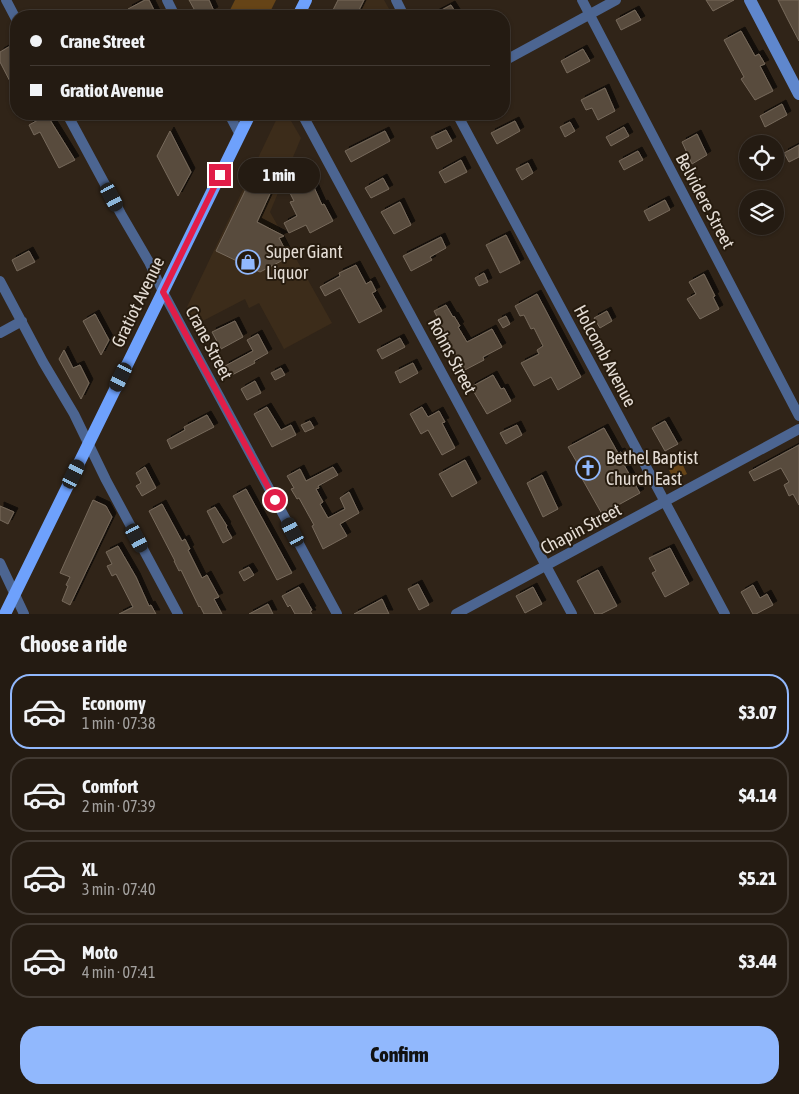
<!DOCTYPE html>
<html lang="en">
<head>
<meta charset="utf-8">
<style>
	body { margin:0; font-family:"Asap Condensed",sans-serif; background:#2c241b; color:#f1f3f6; height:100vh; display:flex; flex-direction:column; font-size:19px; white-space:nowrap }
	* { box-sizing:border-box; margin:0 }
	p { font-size:16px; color:#a3a19f }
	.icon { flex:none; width:28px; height:28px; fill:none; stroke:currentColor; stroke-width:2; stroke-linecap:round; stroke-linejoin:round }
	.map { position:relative; height:614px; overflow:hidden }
	.details { display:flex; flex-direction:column; background:#241b12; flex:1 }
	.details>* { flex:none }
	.guide { position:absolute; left:10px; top:10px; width:500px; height:110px; border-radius:20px; box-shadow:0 1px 4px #0004,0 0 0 1px #413932; display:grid; align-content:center; height:110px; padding:0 20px; background:#241b12 }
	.controls { position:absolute; left:739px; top:135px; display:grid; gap:10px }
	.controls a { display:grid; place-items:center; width:45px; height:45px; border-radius:50%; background:#241b12; box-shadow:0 1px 4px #0004,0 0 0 1px #413932; font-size:25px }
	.end { position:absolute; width:22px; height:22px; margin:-11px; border:6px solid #e11d48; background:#fff; box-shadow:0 0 0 2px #fff }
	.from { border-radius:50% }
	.bubble { position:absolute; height:35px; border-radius:18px; background:#241b12; box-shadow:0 1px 4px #0004,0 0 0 1px #413932; font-size:16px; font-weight:800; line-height:35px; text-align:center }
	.car { position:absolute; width:15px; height:30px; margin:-15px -8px; border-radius:6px; box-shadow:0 0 4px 1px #0007; background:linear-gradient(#222 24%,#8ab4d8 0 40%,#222 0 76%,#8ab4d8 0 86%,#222 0) }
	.guide b { display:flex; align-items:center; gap:18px; height:48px; font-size:19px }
	.guide b+b { border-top:1px solid #413932 }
	.guide i { width:12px; height:12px; background:#f1f3f6 }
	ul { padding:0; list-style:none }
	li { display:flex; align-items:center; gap:15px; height:75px; margin:0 10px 8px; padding:0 10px; border:2px solid #413932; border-radius:20px }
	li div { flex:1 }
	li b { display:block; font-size:19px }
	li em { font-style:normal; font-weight:800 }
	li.active { border-color:#91b8fd }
	li>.icon { width:45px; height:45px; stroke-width:1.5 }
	h2 { padding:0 20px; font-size:22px; line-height:60px }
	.button { display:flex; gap:10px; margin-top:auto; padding:10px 20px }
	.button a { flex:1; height:58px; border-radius:20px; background:#91b8fd; color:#111; font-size:20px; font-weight:800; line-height:58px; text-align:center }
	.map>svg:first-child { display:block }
	.built { fill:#3c2c1a }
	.green { fill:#664417 }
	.building { fill:#584b3e; stroke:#776a5b; filter:url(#shadow) }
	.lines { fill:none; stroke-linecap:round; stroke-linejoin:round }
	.street { stroke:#4c6591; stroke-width:10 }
	.secondary { stroke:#5f87cd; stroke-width:12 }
	.primary { stroke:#6ea1fc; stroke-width:12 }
	.route { stroke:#e11d48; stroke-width:6 }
	.labels { text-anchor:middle; stroke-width:4; stroke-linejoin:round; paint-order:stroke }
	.street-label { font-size:18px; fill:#e4dcd4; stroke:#261b0e }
	.poi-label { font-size:18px; fill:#e4dcd4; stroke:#261b0e; text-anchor:start }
</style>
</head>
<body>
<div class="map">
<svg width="799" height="614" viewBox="0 0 799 614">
	<defs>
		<filter id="shadow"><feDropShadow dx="4" dy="-4" stdDeviation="0" flood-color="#0009"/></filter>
	</defs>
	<rect width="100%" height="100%" fill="#302418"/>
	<path class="built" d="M339 0H384L393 16H331Z
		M279 114H287L301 138 270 212 332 323 284 349 259 303 249 308 245 299 195 325 187 307Z"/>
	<path class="green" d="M235 0H276L268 16H227Z
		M682 463 687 474 674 480 669 470Z"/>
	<path class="building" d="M145 0H149L157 16H132L128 9Z
		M189 0H209L214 11 204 16H198Z
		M338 0H364L356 16H330Z
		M706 0H734L713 11Z
		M778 0H799V41L787 18Z
		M451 5 458 16H430Z
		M635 10 641 20 621 30 616 20Z
		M741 31 755 56 759 54 765 64 760 66 773 91 755 100 741 79 744 77 724 40Z
		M12 45 16 52V93L0 62V52Z
		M583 49 590 61 567 73 561 61Z
		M605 88 615 111 598 120 592 108 586 110 581 100Z
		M782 104 787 115 765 127 760 116Z
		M47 115 75 160 59 168 40 132 34 135 29 125Z
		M515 121 520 131 497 144 491 133Z
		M570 122 575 131 565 137 560 127Z
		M624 127 629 136 611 146 606 137Z
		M446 130 452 141 437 149 431 137Z
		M170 131 191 172 178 196 157 156Z
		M385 131 390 141 351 162 345 151Z
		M697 134 707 155 692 164 682 142Z
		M799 145V157L789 162 784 153Z
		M638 151 643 160 624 170 619 161Z
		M461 160 467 172 445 183 439 172Z
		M259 162 280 172 257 222 284 236 279 238 289 257 260 272 216 251Z
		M528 163 533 173 522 180 516 169Z
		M309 176 322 205 324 204 333 221 310 233 306 225 289 233 284 223 297 216 290 202 294 201 287 187Z
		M383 178 389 189 371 198 365 188Z
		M665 200 670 210 649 221 644 211Z
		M400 202 411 225 394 234 381 212Z
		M506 235 520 263 500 273 486 245Z
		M441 237 446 248 430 257 432 260 411 271 403 256Z
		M29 251 35 262 17 271 12 260Z
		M356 265 366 284 371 281 376 291 372 293 382 311 359 323 340 288 325 296 320 287 340 276 339 273Z
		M484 273 488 282 479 286 475 278Z
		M704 274 715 296 713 297 719 309 700 319 687 299 696 294 689 282Z
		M537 294 581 377 558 390 551 377 534 386 521 363 539 354 537 350 543 346 534 328 531 329 524 315 520 316 515 306Z
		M446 305 453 317 454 316 460 326 458 327 467 342 492 329 502 347 483 357 484 360 463 371 445 337 447 336 434 311Z
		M607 311 612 321 600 328 594 318Z
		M95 314 109 340 101 355 83 321Z
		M506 316 510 324 503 328 498 320Z
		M235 321 243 337 221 349 212 332Z
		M258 334 268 353 254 361 255 363 230 376 225 366 253 351 247 340Z
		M400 338 405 347 382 359 377 350Z
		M64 350 73 368 80 365 89 383 81 399 59 359Z
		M413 363 418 373 400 383 395 372Z
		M281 368 285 375 275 380 271 373Z
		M493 375 501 389 504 388 511 401 487 414 471 387Z
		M255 381 261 393 247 400 241 389Z
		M267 407 281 430 291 425 296 435 272 447 254 414Z
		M422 407 428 417 439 411 445 422 442 423 455 448 442 455 428 430 421 434 410 414Z
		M207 415 214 427 171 449 167 440 185 430 184 427Z
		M310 421 314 428 305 432 301 425Z
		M665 421 678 444 665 451 652 428Z
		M517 425 522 435 506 444 500 433Z
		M604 428 618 453 621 452 627 463 624 465 640 493 602 514 580 475 583 473 568 447Z
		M799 445V505L793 494 789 496 784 485 789 482 781 468 754 481 749 472Z
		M465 460 477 483 452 497 439 474Z
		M145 467 156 488 142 496 136 486 141 483 136 473Z
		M333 467 338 475 318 486 319 488 316 489 323 502 320 504 328 518 345 509 340 498 349 492 359 513 340 524 347 536 323 549 312 526 314 525 299 498 297 499 291 489 294 488 287 476 300 469 306 481Z
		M542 475 558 509 543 517 527 483Z
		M246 489 292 573 277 580 233 496Z
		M93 500 106 506 112 517 70 605 62 601 68 586 66 585 70 577 60 573Z
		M162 504 182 541 185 539 190 549 188 550 202 578 207 575 219 597 214 599 222 614H204L200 606 199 607 181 570 179 571 174 561H175L149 511Z
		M0 506 14 512 8 524 0 520Z
		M215 507 227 526 226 527 232 538 223 543 207 511Z
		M118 546 136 577 149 606 151 605 156 614H119L133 607 116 574 112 576 107 566 112 564 106 552Z
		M670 548 689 584 665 597 652 573 656 571 649 558Z
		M249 567 254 575 244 581 239 572Z
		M598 570 617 606 601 614H595L577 581Z
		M418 584 429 605 419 610 408 589Z
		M753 585 760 598 767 594 773 605 756 614H753L741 592Z
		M299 587 312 610 310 611 312 614H295L290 605 288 607 282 596Z
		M533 587 542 604 525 613 516 596Z
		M382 599 389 614H354Z
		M268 604 273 614H249Z"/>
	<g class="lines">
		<path class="street" d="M6 0 16 19
			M167 0 175 16
			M396 0 404 16
			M582 0 799 416
			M504 61 616 0
			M67 114 121 214 149 262 163 292 186 335 337 614
			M229 114 240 135
			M302 114 572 614
			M457 114 725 614
			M0 281 43 362 74 414 106 480 178 614
			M0 333 22 321
			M0 563 24 614
			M456 614 799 429"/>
		<path class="secondary" d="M750 0 799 94"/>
		<path class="primary" d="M298 16 306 0
			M5 614 250 114"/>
	</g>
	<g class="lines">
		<path class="route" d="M220 175 163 292 275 500"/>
	</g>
	<defs>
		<g id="shop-ring" transform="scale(1.25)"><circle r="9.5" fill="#261b0e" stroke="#91b8fd" stroke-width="1.5"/><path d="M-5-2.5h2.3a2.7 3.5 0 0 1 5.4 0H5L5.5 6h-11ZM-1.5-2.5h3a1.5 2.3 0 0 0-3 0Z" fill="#91b8fd"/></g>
		<g id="church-ring" transform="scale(1.25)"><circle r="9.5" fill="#261b0e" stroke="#91b8fd" stroke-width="1.5"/><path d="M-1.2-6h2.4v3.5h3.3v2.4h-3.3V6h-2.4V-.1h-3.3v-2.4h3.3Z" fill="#91b8fd"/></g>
	</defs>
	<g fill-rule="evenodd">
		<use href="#shop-ring" x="248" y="262"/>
		<use href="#church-ring" x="588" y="468"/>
	</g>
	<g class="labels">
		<g class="street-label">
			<text transform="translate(705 201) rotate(62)" y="6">Belvidere Street</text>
			<text transform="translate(138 302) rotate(-64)" y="6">Gratiot Avenue</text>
			<text transform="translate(209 343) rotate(62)" y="6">Crane Street</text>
			<text transform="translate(452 356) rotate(62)" y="6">Rohns Street</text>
			<text transform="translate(605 356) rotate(62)" y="6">Holcomb Avenue</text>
			<text transform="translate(581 529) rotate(-28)" y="6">Chapin Street</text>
		</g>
		<g class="poi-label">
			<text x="266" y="258">Super Giant<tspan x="266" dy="21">Liquor</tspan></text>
			<text x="606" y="464">Bethel Baptist<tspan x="606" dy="21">Church East</tspan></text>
		</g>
	</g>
</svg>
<div class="controls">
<a><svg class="icon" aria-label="locate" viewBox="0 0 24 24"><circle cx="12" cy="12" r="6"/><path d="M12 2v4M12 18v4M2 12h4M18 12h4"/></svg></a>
<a><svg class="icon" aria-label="layers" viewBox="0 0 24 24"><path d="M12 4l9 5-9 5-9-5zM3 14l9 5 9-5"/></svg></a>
</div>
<i class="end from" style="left:275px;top:500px"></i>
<i class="end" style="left:220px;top:175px"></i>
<div class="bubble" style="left:238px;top:158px;width:82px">1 min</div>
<i class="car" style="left:112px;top:197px;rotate:152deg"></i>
<i class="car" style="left:121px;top:377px;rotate:206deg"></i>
<i class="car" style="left:74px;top:474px;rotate:26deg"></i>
<i class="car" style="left:293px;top:532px;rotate:332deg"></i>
<i class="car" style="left:137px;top:538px;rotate:152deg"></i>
<div class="guide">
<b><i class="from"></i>Crane Street</b>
<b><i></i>Gratiot Avenue</b>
</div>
</div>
<section class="details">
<h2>Choose a ride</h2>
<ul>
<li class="active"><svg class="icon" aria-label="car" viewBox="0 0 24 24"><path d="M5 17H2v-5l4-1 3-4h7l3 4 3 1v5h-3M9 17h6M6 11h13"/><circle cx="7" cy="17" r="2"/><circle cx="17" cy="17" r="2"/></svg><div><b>Economy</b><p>1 min · 07:38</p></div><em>$3.07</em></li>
<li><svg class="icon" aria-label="car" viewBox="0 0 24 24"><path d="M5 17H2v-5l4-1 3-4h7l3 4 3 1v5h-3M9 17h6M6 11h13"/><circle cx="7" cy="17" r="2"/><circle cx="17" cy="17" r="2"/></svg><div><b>Comfort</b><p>2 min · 07:39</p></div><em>$4.14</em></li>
<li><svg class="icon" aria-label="car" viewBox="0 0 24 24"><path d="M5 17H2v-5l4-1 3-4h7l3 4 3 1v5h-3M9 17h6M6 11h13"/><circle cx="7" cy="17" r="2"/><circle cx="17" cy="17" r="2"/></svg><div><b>XL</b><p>3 min · 07:40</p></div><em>$5.21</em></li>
<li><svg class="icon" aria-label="car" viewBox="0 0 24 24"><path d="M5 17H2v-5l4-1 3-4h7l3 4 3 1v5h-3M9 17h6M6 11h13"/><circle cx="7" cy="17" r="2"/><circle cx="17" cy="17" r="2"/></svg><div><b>Moto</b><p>4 min · 07:41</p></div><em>$3.44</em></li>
</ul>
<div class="button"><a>Confirm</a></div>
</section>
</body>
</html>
